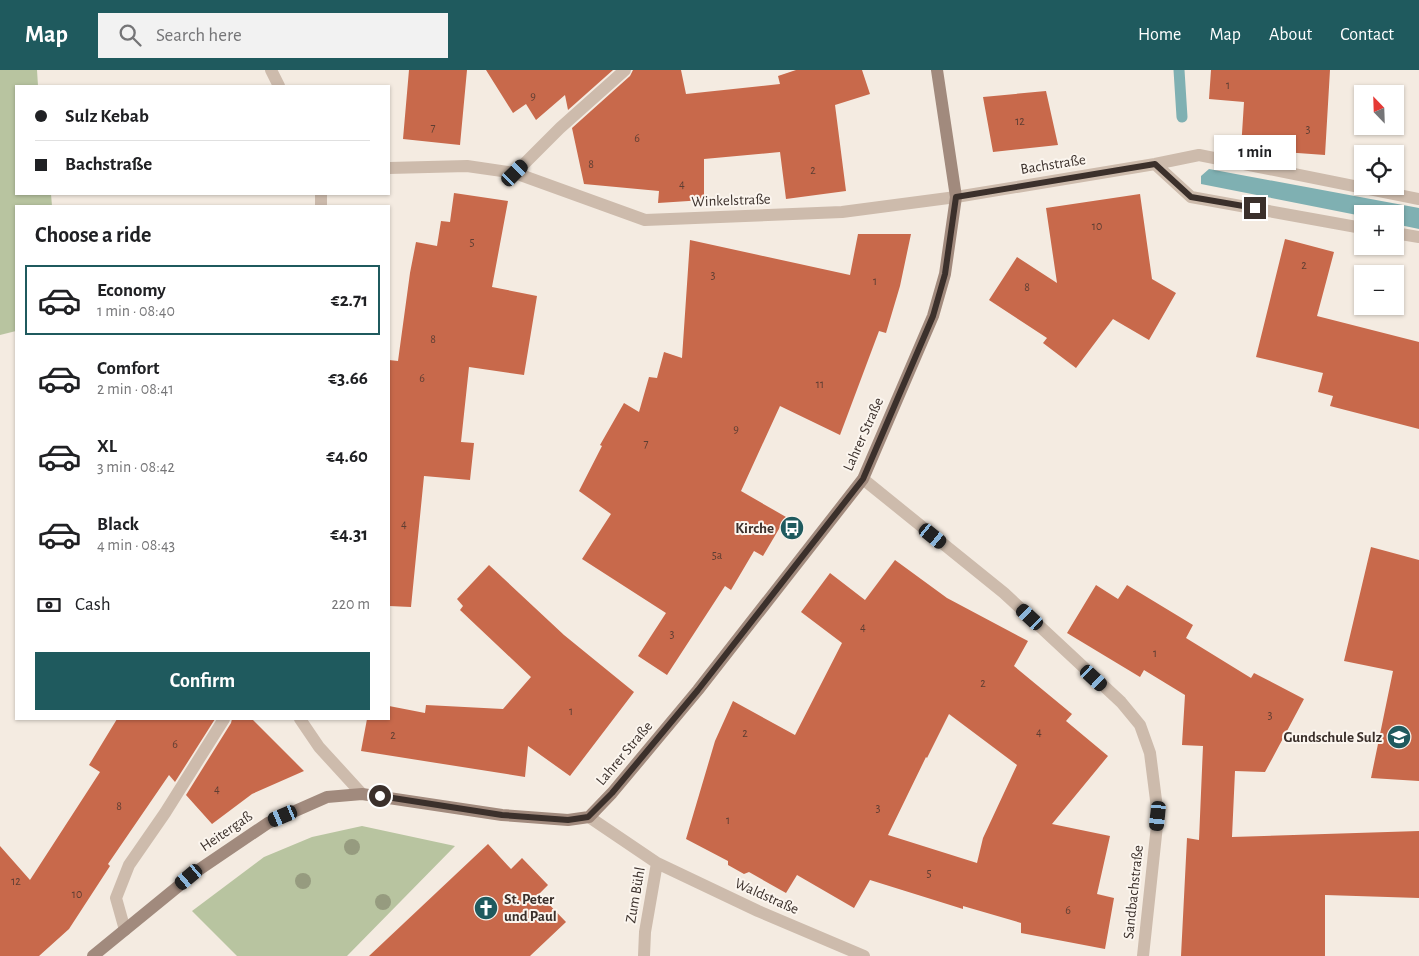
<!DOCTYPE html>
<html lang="en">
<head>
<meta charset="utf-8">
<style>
	body { margin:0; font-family:"Alegreya Sans",sans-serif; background:#f2f2f2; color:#202124; height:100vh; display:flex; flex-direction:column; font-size:19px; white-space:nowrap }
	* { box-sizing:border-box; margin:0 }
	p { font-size:16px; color:#757577 }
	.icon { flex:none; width:28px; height:28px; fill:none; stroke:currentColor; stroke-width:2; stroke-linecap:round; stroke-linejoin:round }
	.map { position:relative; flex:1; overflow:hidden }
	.drawer { position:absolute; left:15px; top:135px; width:375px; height:515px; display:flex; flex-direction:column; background:#fff; border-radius:0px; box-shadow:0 1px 4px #0004 }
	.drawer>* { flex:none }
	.banner { position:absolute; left:15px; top:15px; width:375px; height:110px; border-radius:0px; box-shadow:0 1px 4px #0004; display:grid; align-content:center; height:110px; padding:0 20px; background:#fff }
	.needle { width:32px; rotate:337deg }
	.controls { position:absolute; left:1354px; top:15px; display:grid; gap:10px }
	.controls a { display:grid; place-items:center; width:50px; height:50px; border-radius:0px; background:#fff; box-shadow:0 1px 4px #0004; font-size:25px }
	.end { position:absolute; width:22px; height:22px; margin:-11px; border:6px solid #3b302b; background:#fff; box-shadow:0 0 0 2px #fff }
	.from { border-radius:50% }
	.bubble { position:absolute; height:35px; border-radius:0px; background:#fff; box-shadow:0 1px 4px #0004; font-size:16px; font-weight:600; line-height:35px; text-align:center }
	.car { position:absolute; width:15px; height:30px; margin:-15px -8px; border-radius:6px; box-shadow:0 0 4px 1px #0007; background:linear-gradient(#222 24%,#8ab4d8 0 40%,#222 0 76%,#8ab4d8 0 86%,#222 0) }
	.banner b { display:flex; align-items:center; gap:18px; height:48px; font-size:19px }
	.banner b+b { border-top:1px solid #e0e0e0 }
	.banner i { width:12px; height:12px; background:#202124 }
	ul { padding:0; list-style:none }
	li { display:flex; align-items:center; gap:15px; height:70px; margin:0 10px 8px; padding:0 10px; border:2px solid transparent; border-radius:0px }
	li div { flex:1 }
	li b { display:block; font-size:19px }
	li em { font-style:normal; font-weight:600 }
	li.current { border-color:#1f5a5e }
	li>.icon { width:45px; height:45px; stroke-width:1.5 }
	h2 { padding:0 20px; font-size:22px; line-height:60px }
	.pay { display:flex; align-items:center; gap:12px; height:55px; padding:0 20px; font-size:19px }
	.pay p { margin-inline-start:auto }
	.primary-button { display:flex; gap:10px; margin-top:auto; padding:10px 20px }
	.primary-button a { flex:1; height:58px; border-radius:0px; background:#1f5a5e; color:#fff; font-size:20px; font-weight:600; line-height:58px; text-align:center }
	header { display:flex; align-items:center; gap:30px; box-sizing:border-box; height:70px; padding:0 25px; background:#1f5a5e; color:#fff }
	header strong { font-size:24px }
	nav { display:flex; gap:28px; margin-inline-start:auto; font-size:18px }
	.search { width:350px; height:45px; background:#f2f2f2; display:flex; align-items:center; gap:12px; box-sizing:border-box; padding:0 18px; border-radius:0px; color:#757577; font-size:19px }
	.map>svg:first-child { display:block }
	.green { fill:#b8c4a0 }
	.water { fill:#7fb0b2 }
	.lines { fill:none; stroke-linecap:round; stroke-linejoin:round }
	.stream { stroke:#7fb0b2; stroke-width:11 }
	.building { fill:#c8694b; fill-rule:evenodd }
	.lane { stroke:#cdbbac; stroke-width:12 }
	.street { stroke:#cdbbac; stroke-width:12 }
	.secondary { stroke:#a18a7d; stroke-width:12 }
	.tree { fill:#969b7f }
	.route { stroke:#3b302b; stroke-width:6 }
	.labels { text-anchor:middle; stroke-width:4; stroke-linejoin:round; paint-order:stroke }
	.number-label { font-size:12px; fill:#5e3e33 }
	.street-label { font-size:15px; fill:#3b302b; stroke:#fbf5ee }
	.poi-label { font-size:15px; font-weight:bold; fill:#3b302b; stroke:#fbf5ee; text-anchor:end }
</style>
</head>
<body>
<header>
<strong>Map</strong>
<div class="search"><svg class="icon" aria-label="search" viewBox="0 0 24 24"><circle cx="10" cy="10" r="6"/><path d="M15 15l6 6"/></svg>Search here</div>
<nav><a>Home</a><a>Map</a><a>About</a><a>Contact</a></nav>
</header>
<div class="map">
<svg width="1419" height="886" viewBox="0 0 1419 886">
	<rect width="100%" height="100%" fill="#f4ebe1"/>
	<path class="green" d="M0 0H37L38 16H16V124H51L52 136H16V261L0 265Z
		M362 756 455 776 347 886H237L192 841 264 787 312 767Z"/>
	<path class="water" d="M1209 99 1419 138V159L1395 154V144H1362V146L1201 114V106Z"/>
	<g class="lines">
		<path class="stream" d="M1179 0 1182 47"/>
	</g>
	<path class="building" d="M409 0H467L460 75 403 69Z
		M486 0H613L568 40 565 25 536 50 526 34 513 43Z
		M633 0H681L686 24 780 14 778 6 796 0H862L870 24 835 35 846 121 786 129 780 82 704 89V130L658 133 659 121 584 114 572 58 630 6Z
		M1211 0H1330L1325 85 1241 79 1244 32 1209 29Z
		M1046 21 1058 75 993 82 983 27Z
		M454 123 508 131 492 217 537 226 524 305 469 297 461 372 474 373 470 410 424 406 411 537 389 536V290L398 291 410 203 416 172 437 176 441 151 450 152Z
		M1140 124 1152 209 1176 223 1149 270 1113 249 1076 298 1043 273 1047 268 989 230 1017 187 1057 213 1046 138Z
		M858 164H911L900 216 886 263 879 261 840 365 780 336 741 421 786 447 763 486 754 481 731 520 725 516 667 605 638 586 666 543 582 489 611 444 579 421 602 376 600 375 624 333 639 342 649 307 657 308 664 282 682 288 690 170 850 205Z
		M1285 169 1334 182 1317 246 1419 272V359L1330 336 1333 326 1318 322 1323 303 1256 287Z
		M1371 477 1419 490V711L1371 708 1393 601 1344 591Z
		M895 490 947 528 1028 571 1014 596 1072 644 1066 651 1108 686 1052 754 1110 766 1097 824 1114 828 1105 879 1021 863V853L963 836V839L870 810 854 838 797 805 786 823 749 802 744 804 728 795V791L686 769 715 671 733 631 795 665 842 573 801 542 830 503 865 530ZM949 644 1017 695 983 768 977 793 888 765 926 687 927 688Z
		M489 495 564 565 634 622 570 706 528 676 525 707 361 681 367 649H389V636L425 643 426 635 503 639 531 607 460 540 463 536 457 529Z
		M1096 515 1118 529 1127 515 1193 555 1186 568 1251 608 1254 603 1304 629 1265 702 1235 701 1232 767 1419 761V828L1325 825V886H1181L1187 768 1199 770 1203 676 1182 675 1185 625 1144 600 1140 607 1067 563Z
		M117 649H215L175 712 169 705 108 794 110 796 69 859 39 886H0V776L30 810 100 702 89 695Z
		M232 649H252L304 701 252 724 212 754 186 725 231 653Z
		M488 774 511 799 522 788 548 815 539 824 566 852 530 886H369Z"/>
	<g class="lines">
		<path class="lane" d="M300 649 319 677 362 724
			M125 860 116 828 129 795 165 743 224 649"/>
		<path class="street" d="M271 0 279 16
			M1155 94 1191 127 1362 158
			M389 98 467 96 515 103 645 150 842 142 956 127 1155 94 1199 85 1419 129
			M515 103 560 58 625 0
			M321 136V124
			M1395 163 1419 167
			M863 409 1004 523 1121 632 1140 655 1150 683 1158 746 1143 886
			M589 747 657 793 758 841 864 886
			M644 886 645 862 657 793"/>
		<path class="secondary" d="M93 886 197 801 268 753 327 727 362 724 502 745 568 750 589 747 612 723 698 620 863 409 933 246 945 204 956 127 937 0"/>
	</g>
	<g class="tree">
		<circle cx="352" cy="777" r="8"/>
		<circle cx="303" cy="811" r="8"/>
		<circle cx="383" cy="832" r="8"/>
	</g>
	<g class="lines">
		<path class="route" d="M380 726 502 745 568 750 588 747 612 723 698 620 863 409 933 246 945 204 956 127 1155 94 1191 127 1255 138"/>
	</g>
	<defs>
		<g id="bus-disc" transform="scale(1.25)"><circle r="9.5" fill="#1f5a5e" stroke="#fbf5ee"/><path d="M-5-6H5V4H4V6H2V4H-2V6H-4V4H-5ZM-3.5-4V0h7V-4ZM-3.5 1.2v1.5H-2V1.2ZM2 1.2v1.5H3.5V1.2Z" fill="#fff"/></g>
		<g id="school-disc" transform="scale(1.25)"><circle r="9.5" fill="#1f5a5e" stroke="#fbf5ee"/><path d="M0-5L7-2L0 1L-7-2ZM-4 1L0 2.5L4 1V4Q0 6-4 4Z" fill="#fff"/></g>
		<g id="church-disc" transform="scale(1.25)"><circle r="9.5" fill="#1f5a5e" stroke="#fbf5ee"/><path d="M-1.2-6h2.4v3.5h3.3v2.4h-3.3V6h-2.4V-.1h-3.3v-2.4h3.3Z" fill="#fff"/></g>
	</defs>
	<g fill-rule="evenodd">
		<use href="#bus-disc" x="792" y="458"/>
		<use href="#school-disc" x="1399" y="667"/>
		<use href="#church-disc" x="486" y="838"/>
	</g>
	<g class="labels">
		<g class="number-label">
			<text x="1228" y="19">1</text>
			<text x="533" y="30">9</text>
			<text x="1020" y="55">12</text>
			<text x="433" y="61">7</text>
			<text x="1308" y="63">3</text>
			<text x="637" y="72">6</text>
			<text x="591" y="98">8</text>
			<text x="813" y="104">2</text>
			<text x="682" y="118">4</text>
			<text x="1097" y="160">10</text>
			<text x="472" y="176">5</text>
			<text x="1304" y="199">2</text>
			<text x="713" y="209">3</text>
			<text x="875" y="215">1</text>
			<text x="1027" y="221">8</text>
			<text x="433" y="273">8</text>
			<text x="422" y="312">6</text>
			<text x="820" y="318">11</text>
			<text x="736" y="363">9</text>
			<text x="646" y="377">7</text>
			<text x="404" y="458">4</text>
			<text x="717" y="489">5a</text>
			<text x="863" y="561">4</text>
			<text x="672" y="568">3</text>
			<text x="1155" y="587">1</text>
			<text x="983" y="617">2</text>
			<text x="571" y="645">1</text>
			<text x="1270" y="649">3</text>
			<text x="1039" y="666">4</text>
			<text x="745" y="667">2</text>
			<text x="393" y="669">2</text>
			<text x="175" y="678">6</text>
			<text x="217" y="723">4</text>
			<text x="119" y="740">8</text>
			<text x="878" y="742">3</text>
			<text x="728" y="754">1</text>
			<text x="929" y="807">5</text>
			<text x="16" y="815">12</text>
			<text x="77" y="828">10</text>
			<text x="1068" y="844">6</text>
		</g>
		<g class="street-label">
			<text transform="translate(1053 94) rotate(-9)" y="5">Bachstraße</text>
			<text transform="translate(731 130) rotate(-2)" y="5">Winkelstraße</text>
			<text transform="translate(863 364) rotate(-66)" y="5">Lahrer Straße</text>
			<text transform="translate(624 683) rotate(-50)" y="5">Lahrer Straße</text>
			<text transform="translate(226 761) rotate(-34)" y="5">Heitergaß</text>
			<text transform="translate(1133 822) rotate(-84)" y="5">Sandbachstraße</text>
			<text transform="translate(635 825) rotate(-80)" y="5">Zum Bühl</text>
			<text transform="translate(767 826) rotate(24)" y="5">Waldstraße</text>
		</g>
		<g class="poi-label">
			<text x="774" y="463">Kirche</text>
			<text x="1382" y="672">Gundschule Sulz</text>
			<text x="504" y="834" text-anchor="start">St. Peter<tspan x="504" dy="17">und Paul</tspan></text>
		</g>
	</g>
</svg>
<div class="controls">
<a><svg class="needle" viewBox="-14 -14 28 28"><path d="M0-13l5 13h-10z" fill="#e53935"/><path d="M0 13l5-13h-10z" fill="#757577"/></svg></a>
<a><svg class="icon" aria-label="locate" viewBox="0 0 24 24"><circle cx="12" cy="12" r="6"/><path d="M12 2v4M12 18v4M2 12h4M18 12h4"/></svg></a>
<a>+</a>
<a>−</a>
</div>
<i class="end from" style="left:380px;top:726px"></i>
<i class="end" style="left:1255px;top:138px"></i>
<div class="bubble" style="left:1214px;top:65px;width:82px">1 min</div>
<i class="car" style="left:515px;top:103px;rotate:45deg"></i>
<i class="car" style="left:933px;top:466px;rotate:129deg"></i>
<i class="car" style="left:1030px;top:547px;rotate:313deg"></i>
<i class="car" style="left:1094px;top:608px;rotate:133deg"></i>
<i class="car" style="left:283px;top:746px;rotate:247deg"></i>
<i class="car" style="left:1158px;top:746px;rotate:186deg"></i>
<i class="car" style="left:189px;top:807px;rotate:230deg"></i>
<div class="banner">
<b><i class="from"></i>Sulz Kebab</b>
<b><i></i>Bachstraße</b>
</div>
<section class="drawer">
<h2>Choose a ride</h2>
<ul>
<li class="current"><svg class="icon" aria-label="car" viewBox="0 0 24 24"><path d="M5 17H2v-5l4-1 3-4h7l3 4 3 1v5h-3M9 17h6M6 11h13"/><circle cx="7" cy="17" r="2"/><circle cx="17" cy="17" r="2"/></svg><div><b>Economy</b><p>1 min · 08:40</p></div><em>€2.71</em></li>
<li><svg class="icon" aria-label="car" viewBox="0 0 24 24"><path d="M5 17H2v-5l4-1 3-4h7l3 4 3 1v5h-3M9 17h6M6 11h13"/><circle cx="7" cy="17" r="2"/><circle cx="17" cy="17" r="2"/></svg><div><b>Comfort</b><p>2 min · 08:41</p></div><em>€3.66</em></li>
<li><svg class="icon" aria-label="car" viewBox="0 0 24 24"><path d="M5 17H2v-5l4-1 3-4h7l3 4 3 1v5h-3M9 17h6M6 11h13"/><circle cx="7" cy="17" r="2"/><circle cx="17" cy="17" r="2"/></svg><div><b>XL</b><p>3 min · 08:42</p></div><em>€4.60</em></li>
<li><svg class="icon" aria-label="car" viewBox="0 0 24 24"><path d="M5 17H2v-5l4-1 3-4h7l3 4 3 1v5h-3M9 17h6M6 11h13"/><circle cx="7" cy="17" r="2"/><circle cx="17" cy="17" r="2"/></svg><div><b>Black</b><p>4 min · 08:43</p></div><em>€4.31</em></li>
</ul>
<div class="pay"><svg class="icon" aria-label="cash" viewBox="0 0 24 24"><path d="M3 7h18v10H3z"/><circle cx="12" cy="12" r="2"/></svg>Cash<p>220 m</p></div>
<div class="primary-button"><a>Confirm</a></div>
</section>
</div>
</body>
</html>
